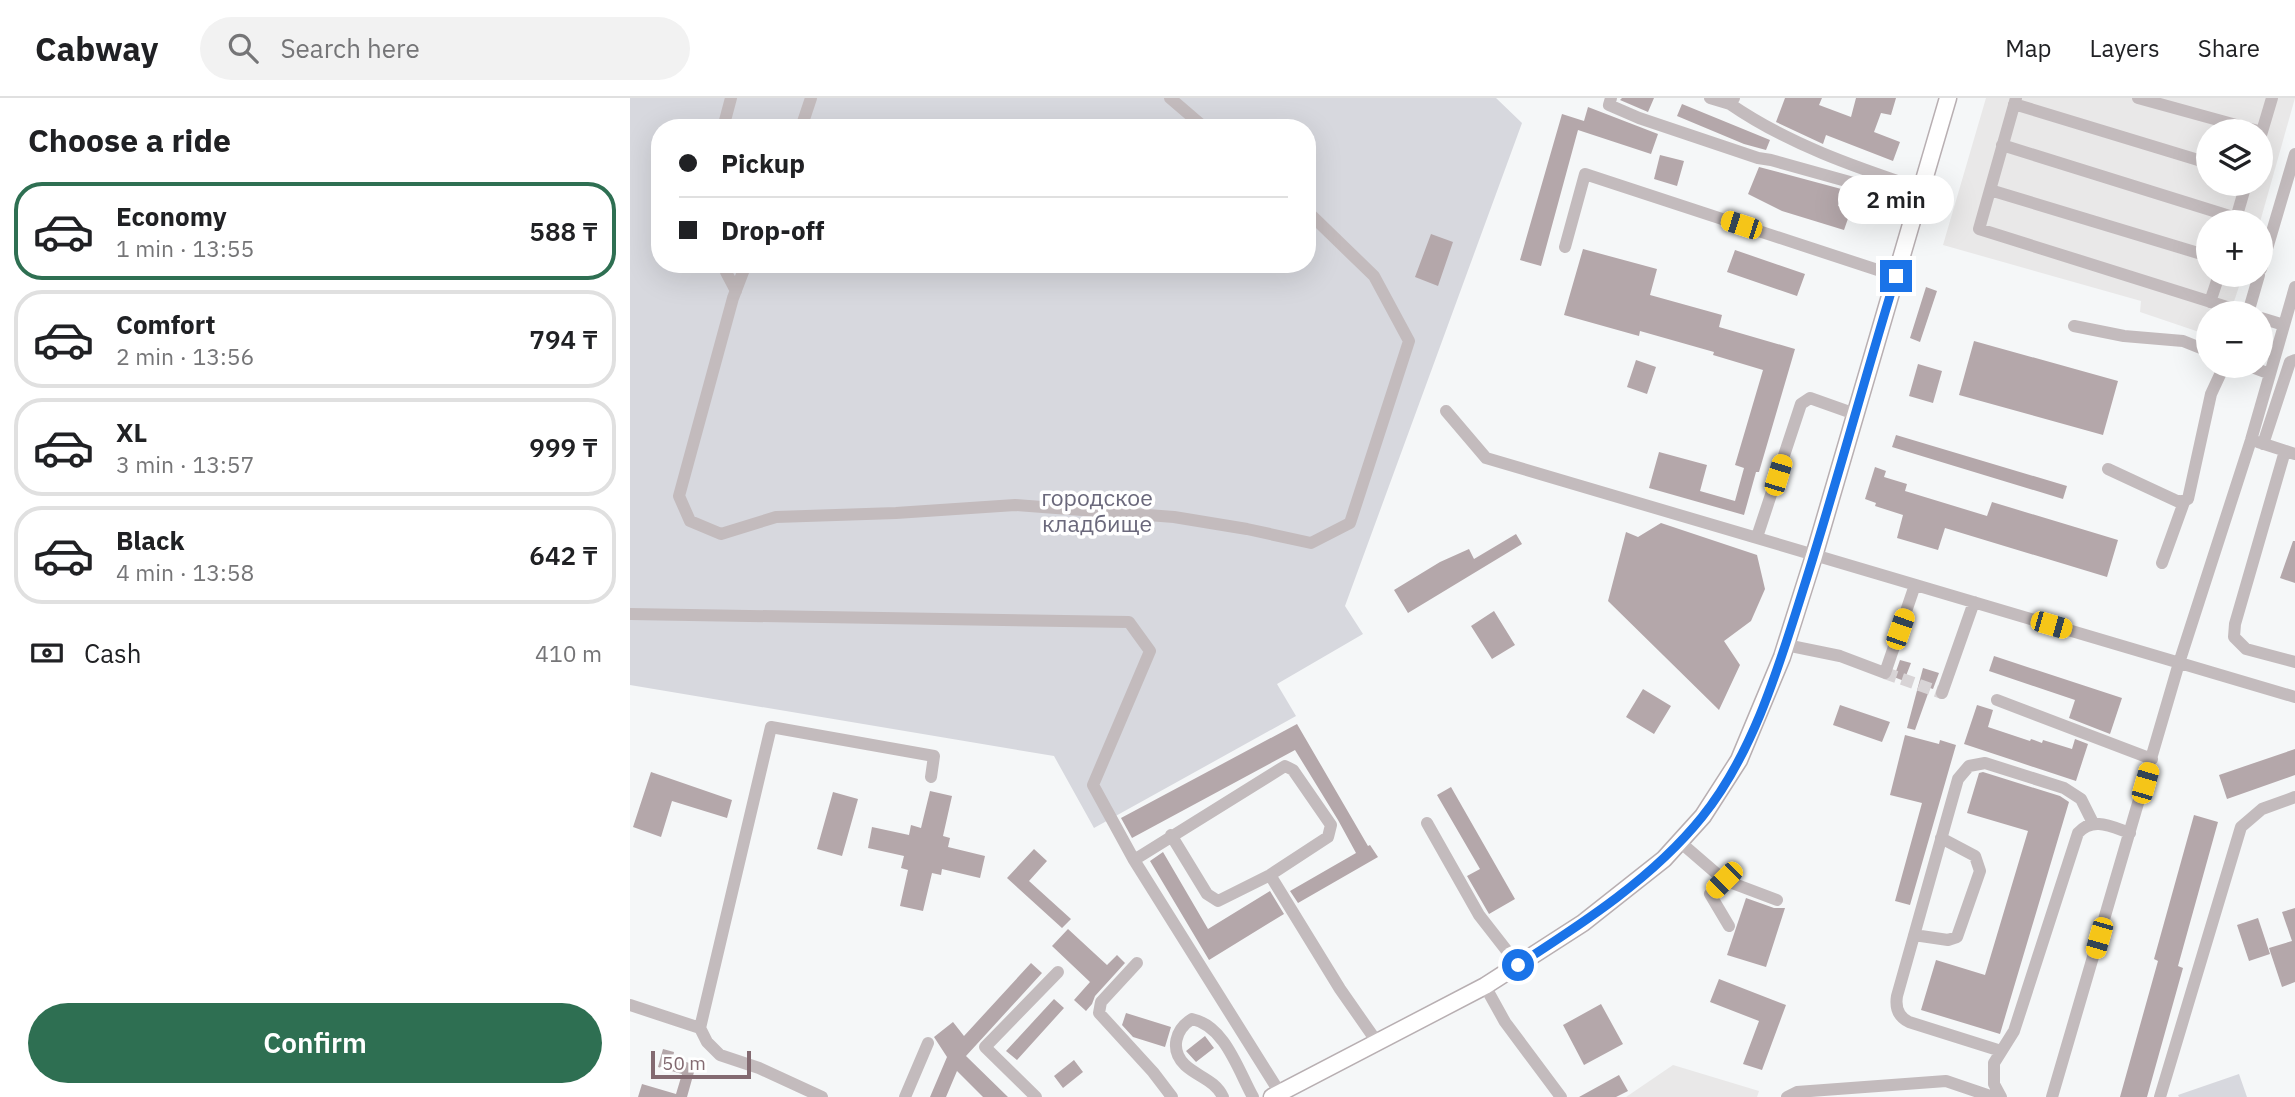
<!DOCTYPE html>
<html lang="en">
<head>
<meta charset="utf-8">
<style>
	body { margin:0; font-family:"IBM Plex Sans",sans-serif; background:#f2f2f2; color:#202124; height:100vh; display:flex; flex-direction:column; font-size:26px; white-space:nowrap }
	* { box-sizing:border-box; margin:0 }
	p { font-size:23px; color:#757577 }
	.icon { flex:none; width:38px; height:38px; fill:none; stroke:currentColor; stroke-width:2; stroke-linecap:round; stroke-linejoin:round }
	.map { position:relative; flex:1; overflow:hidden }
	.side { display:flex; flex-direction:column; background:#fff; width:630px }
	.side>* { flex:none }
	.hud { position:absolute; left:21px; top:21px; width:665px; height:154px; border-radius:28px; box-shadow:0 7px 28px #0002; display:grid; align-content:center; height:154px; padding:0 28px; background:#fff }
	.controls { position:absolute; left:1566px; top:21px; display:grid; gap:14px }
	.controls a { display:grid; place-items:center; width:77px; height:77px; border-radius:50%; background:#fff; box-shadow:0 7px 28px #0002; font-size:35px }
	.scale { position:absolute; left:21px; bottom:18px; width:100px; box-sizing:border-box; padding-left:7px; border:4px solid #836a71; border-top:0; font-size:19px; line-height:24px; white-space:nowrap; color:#836a71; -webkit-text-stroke:5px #fff; paint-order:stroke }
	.end { position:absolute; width:32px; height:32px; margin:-16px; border:9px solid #1a73e8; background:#fff; box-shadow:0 0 0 4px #fff }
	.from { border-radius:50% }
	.bubble { position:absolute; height:49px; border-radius:24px; background:#fff; box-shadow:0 7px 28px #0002; font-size:23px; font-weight:600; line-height:49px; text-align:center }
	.car { position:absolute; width:21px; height:42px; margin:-21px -10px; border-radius:9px; box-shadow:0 0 5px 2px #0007; background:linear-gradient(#f5c518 24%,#345 0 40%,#f5c518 0 76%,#345 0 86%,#f5c518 0) }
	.hud b { display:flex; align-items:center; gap:24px; height:66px; font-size:26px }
	.hud b+b { border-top:2px solid #e0e0e0 }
	.hud i { width:18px; height:18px; background:#202124 }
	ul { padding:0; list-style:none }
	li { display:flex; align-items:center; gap:21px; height:98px; margin:0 14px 10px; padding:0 14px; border:4px solid #e0e0e0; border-radius:28px }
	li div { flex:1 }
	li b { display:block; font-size:26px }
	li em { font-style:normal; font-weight:600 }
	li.selected { border-color:#2e6f52 }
	li>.icon { width:63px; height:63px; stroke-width:1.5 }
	h2 { padding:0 28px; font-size:32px; line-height:84px }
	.pay { display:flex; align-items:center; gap:18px; height:77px; padding:0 28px; font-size:26px }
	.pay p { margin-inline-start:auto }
	.cta { display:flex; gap:14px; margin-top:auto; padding:14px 28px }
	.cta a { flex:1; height:80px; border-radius:42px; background:#2e6f52; color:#fff; font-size:28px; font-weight:600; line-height:80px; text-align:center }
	header { display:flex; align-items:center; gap:42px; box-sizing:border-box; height:98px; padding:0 35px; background:#fff; border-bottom:2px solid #e0e0e0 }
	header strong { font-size:33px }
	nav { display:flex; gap:38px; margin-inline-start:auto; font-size:24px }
	.search { width:490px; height:63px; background:#f2f2f2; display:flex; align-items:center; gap:18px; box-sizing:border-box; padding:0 24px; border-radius:38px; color:#757577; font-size:26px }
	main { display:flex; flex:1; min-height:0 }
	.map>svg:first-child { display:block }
	.built { fill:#e9e8e8; fill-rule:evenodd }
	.green { fill:#d7d8de; fill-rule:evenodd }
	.building { fill:#b4a7aa }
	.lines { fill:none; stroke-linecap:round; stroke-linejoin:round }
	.minor-tunnel { stroke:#d8d4d6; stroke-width:12; stroke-dasharray:12 6; stroke-linecap:butt }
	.major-casing { stroke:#b8afb2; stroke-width:19 }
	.minor { stroke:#c3bbbd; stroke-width:12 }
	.major { stroke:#fff; stroke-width:16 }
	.route { stroke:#1a73e8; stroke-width:9 }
	.labels { text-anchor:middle; stroke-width:7; stroke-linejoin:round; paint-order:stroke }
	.park-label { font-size:23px; fill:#6a687b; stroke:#fff }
</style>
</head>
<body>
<header>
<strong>Cabway</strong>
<div class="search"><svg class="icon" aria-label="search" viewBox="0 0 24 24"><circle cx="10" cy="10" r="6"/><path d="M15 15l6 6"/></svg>Search here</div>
<nav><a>Map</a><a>Layers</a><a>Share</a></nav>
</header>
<main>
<section class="side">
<h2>Choose a ride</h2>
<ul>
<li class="selected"><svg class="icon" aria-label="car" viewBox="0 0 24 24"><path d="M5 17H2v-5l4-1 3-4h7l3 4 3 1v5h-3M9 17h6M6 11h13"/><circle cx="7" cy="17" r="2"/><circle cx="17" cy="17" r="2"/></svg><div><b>Economy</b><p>1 min · 13:55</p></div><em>588 ₸</em></li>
<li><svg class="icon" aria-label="car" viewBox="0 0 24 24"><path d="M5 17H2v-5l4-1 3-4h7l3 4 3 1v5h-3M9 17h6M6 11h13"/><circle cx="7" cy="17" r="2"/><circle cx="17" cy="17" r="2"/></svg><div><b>Comfort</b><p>2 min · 13:56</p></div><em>794 ₸</em></li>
<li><svg class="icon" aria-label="car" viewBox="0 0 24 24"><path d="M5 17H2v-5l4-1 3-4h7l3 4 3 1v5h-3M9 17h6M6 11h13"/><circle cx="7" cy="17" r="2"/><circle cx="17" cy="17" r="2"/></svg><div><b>XL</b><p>3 min · 13:57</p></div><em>999 ₸</em></li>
<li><svg class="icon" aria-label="car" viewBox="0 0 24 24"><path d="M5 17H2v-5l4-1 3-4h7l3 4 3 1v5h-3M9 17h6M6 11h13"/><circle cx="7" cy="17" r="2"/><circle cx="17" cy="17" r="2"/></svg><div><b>Black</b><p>4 min · 13:58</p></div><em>642 ₸</em></li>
</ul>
<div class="pay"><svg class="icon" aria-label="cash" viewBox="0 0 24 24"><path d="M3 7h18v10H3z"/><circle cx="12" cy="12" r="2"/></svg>Cash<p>410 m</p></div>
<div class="cta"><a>Confirm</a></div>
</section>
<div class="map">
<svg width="1665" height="999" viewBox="0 0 1665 999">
	<rect width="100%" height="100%" fill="#f5f7f8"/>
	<path class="built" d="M1356 0H1665L1630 124H1578V177H1613L1600 215H1578V237L1510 214 1511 203 1313 147ZM1578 33H1631V86H1578Z
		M1043 967 1129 993 1127 999H996Z"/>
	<path class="green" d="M0 0H866L892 25 715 508 733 536 647 586 666 618 464 730 424 658 0 587ZM30 30H677V166H30Z
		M1609 976 1617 999H1549L1548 997Z"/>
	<path class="building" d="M992 0H1024L1018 14 990 2Z
		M1155 0H1192L1189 7 1221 19 1226 0H1266L1261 17 1251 15 1244 34 1270 44 1263 63 1196 37 1193 46 1146 24Z
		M1052 6 1140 42 1136 52 1114 46 1047 18Z
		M958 9 1028 36 1021 56 948 32 911 168 890 162 932 16 954 23Z
		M1030 57 1054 63 1047 88 1024 81Z
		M1129 69 1215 92 1208 108 1221 112 1214 132 1152 113 1118 96Z
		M801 136 823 144 808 188 785 179Z
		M953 151 1027 171 1020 197 1092 217 1089 229 1165 251 1129 374H1126L1114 417 1019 390 1029 354 1077 367 1070 393 1105 403 1114 370 1105 367 1133 272 1083 257 1084 254 1010 233 1009 238 934 217Z
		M1105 152 1175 176 1167 198 1097 174Z
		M1296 189 1307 193 1290 244 1280 240Z
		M1344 243 1488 283 1473 337 1329 297Z
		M1006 262 1026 269 1017 296 997 289Z
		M1288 266 1312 273 1303 305 1279 298Z
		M1266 337 1437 388 1433 401 1262 349Z
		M1245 369 1256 373 1254 379 1277 386 1275 393 1357 418 1362 404 1488 442 1477 479 1315 430 1308 452 1267 440 1273 417 1245 408 1246 405 1235 401Z
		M1031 425 1127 457 1135 491 1121 523 1094 543 1110 567 1089 612 978 503 996 434 1008 439Z
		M886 436 892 446 778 515 764 492 810 464 839 451 844 461Z
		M1663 443H1665V485L1650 480Z
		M864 513 885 547 862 561 841 528Z
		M1364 558 1492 600 1480 636 1439 620 1445 602 1359 573Z
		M1270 562 1281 565 1274 583 1264 579Z
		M1293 570 1309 575 1303 591 1300 590 1285 632 1277 630Z
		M1013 591 1041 608 1024 636 996 619Z
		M1210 607 1260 624 1252 644 1203 627Z
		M1347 607 1363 612 1358 629 1400 643 1401 641 1412 645 1413 642 1442 651 1445 641 1458 646 1446 683 1334 646Z
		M667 626 738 748 740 747 748 759 668 805 660 793 726 755 708 722 665 652 502 740 491 720Z
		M1275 637 1309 646 1310 642 1326 647 1280 807 1265 803 1292 705 1260 697Z
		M1665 651V677L1597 701 1589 677Z
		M21 674 102 702 97 720 42 703 31 739 3 729Z
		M1353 674 1430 698 1439 704 1370 936 1291 912 1306 862 1355 877 1398 733 1337 715 1349 675Z
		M821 689 885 801 859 816 837 778 850 771 807 697Z
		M300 693 322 698 313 738 320 740 318 749 355 758 350 780 312 771 311 777 302 775 293 813 270 808 278 772 271 770 274 758 238 750 242 729 279 737 281 727 291 730Z
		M203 694 228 701 212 758 187 751Z
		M1564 717 1588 724 1548 868 1553 870 1517 999H1490L1528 863 1524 861Z
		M404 751 417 763 399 783 441 821 432 830 377 780Z
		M533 754 578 831 640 793 654 816 579 862 520 763Z
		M1116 800 1144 810H1155L1136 869 1097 857Z
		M1665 810V884L1652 889 1639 850 1662 843 1652 814Z
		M1628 820 1640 856 1619 863 1607 827Z
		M438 831 477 867 487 857 495 865 465 898 462 906 456 913 444 902 460 884 422 848Z
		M401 865 412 875 336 958 378 999H353L327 973 316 999H300L317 959 304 939 323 924 334 938Z
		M1089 881 1156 907 1132 972 1113 966 1129 923 1080 904Z
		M424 901 434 910 387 962 376 953Z
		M971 906 993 946 954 967 933 927Z
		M496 915 541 929 535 949 503 939 492 927Z
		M575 938 584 950 566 964 556 953Z
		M33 951 44 954 43 960 66 967 57 999H8L12 986 46 996 52 976 28 969Z
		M444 962 453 974 433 990 424 978Z
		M989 977 998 993 986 999H949Z"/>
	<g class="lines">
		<path class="minor-tunnel" d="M1255 575 1312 595"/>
		<g class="major-casing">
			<path id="major" d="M642 999 855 888 953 825 1034 761 1073 718 1109 662 1152 559 1184 458 1318 0"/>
		</g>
		<path class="minor" d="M540 0 575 30
			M981 0 979 7 1009 20 1128 60 1141 62 1288 103
			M1080 0 1100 6 1104 0
			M1386 0 1349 131 1616 215
			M1508 0 1628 33
			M1100 6C1158 46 1225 69 1291 91
			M1384 6 1578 65
			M93 30 101 0
			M171 30 181 0
			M1631 37 1642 0
			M1372 47 1606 120
			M1360 92 1578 158
			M1605 124 1616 86
			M935 149 955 76 1266 178
			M95 166 96 174 106 193
			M116 166 103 200 49 398 60 423 91 436 146 419 266 415 385 407 544 419 617 431 681 445 720 425 779 243 744 178 677 113
			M1631 171 1665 56
			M1580 204 1589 177
			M1618 215 1629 177
			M1631 220 1654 227
			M1444 228 1494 238 1553 243 1578 253
			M1619 268 1640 276
			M816 313 856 360 1665 599
			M1628 344 1665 356
			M1633 346 1660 264 1665 262
			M1655 353 1605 526 1604 539 1616 551 1665 564
			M1478 371 1549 404 1558 401 1581 296 1594 268
			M1127 439 1171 306 1180 300 1225 316
			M1532 465 1554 404
			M0 516 499 524 520 553 463 687 504 762
			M1156 547 1210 558 1255 575 1285 487
			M1312 595 1344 504
			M1367 602 1522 661
			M797 725 849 817 888 867
			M541 737 577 796 588 803 640 777 698 739 701 727 663 672 655 668 504 762 650 995
			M1050 744 1094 782 1147 802
			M640 777 710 891 747 944
			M1094 782 1080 796 1099 828
			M1284 837 1318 842 1327 839 1350 773 1345 758 1311 740
			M507 865 471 904 469 915 523 974 542 999
			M855 888 875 924 931 999
			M0 907 70 930 77 944 90 957 129 970 192 999
			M70 930 141 629 304 658 301 679
			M1371 953 1279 924C1269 919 1265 910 1267 898L1328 681 1339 668 1355 665 1434 690 1451 701 1463 725
			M275 999 298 945
			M406 999 355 949 428 874
			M593 999C585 982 568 979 555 967 539 951 546 931 562 921 595 928 608 972 623 999
			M1157 999 1167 994 1316 983 1363 999
			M1371 999 1364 986V965L1384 933 1448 735C1463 718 1482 729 1500 735
			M1422 999 1549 565 1621 342 1665 189
			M1530 999 1611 729 1632 711 1665 699"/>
		<use href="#major" class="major"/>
	</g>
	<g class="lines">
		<path class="route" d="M888 867C953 825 1023 780 1072 719 1123 656 1149 568 1173 492 1206 388 1234 282 1266 178"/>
	</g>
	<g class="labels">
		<g class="park-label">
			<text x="467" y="408">городское<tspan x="467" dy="26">кладбище</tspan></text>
		</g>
	</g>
</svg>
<div class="controls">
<a><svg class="icon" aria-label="layers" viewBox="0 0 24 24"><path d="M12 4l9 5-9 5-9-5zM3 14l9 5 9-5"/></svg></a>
<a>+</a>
<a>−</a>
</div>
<div class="scale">50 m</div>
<i class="end from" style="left:888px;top:867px"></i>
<i class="end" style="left:1266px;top:178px"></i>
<div class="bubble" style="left:1208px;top:77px;width:116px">2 min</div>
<i class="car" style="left:1111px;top:127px;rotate:288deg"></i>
<i class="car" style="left:1148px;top:377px;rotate:17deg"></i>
<i class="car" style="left:1421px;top:527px;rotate:106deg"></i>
<i class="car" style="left:1270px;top:531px;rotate:19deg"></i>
<i class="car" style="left:1515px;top:685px;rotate:16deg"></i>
<i class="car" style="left:1094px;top:782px;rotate:225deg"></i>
<i class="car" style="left:1469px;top:840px;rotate:196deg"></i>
<div class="hud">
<b><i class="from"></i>Pickup</b>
<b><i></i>Drop-off</b>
</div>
</div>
</main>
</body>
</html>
